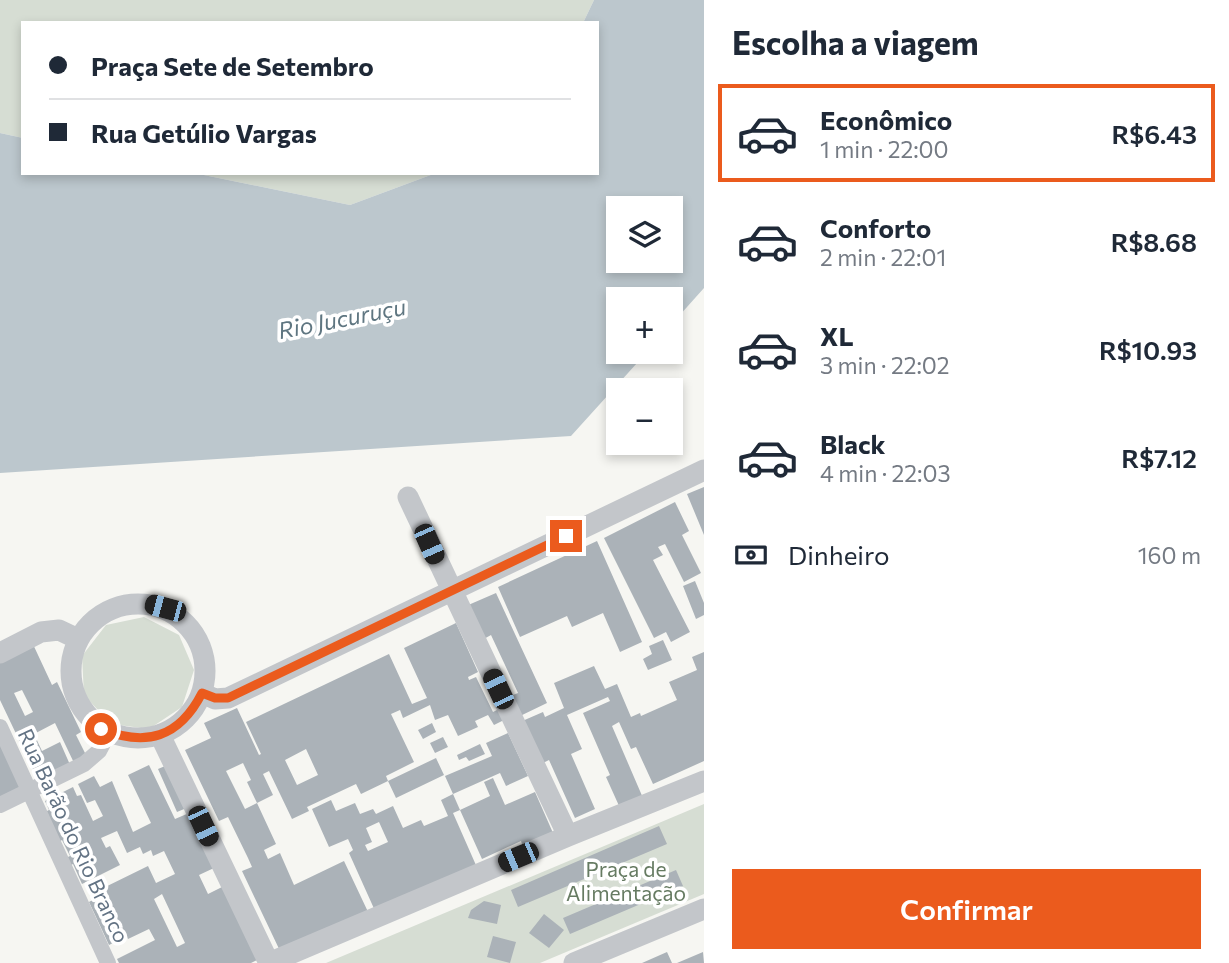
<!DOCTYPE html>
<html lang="pt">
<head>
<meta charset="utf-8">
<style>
	body { margin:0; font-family:Commissioner,sans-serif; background:#f2f2f3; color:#1f2937; height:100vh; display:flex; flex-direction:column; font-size:26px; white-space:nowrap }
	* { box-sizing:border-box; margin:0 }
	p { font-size:23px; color:#747a83 }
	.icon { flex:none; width:38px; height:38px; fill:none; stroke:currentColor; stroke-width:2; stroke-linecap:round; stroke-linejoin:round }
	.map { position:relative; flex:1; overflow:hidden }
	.drawer { display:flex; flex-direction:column; background:#fff; width:525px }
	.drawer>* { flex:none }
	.hud { position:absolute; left:21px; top:21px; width:578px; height:154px; border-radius:0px; box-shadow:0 4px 10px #0003; display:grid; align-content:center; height:154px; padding:0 28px; background:#fff }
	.controls { position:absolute; left:606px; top:196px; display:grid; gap:14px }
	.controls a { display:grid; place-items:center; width:77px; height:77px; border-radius:0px; background:#fff; box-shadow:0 4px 10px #0003; font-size:35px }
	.end { position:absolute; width:32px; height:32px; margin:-16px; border:9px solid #eb5b1d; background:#fff; box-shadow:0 0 0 4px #fff }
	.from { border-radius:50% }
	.car { position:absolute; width:21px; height:42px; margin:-21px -10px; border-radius:9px; box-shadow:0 0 5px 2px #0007; background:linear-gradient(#222 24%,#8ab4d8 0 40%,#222 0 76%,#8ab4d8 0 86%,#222 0) }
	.hud b { display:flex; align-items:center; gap:24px; height:66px; font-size:26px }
	.hud b+b { border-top:2px solid #e0e1e3 }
	.hud i { width:18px; height:18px; background:#1f2937 }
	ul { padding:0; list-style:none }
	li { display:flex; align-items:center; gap:21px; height:98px; margin:0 14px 10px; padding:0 14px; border:4px solid transparent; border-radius:0px }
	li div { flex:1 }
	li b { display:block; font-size:26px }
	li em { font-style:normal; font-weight:600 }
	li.on { border-color:#eb5b1d }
	li>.icon { width:63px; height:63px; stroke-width:1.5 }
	h2 { padding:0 28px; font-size:32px; line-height:84px }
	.pay { display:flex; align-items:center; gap:18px; height:77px; padding:0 28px; font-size:26px }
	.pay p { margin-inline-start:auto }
	.action { display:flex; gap:14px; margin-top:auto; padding:14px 28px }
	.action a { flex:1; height:80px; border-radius:0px; background:#eb5b1d; color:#fff; font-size:28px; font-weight:600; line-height:80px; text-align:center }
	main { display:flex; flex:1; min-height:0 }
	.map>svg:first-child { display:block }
	.green { fill:#d6ddd3 }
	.water { fill:#bcc7cd; fill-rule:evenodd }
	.building { fill:#abb2b8; fill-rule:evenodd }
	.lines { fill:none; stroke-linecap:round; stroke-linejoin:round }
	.pedestrian { stroke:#c3c6ca; stroke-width:16 }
	.minor { stroke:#c3c6ca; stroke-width:21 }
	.route { stroke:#eb5b1d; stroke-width:9 }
	.labels { text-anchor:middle; stroke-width:7; stroke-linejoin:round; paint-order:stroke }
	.street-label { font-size:21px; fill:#637384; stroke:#fff }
	.park-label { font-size:21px; fill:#667b62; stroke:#fff }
	.water-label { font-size:23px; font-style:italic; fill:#5f7681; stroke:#fff }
</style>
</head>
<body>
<main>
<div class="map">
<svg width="704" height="963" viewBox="0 0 704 963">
	<rect width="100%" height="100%" fill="#f6f6f2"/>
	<path class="green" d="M0 0H594L583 23H23V138L0 133Z
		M194 173H436L350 205Z
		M144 617 179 635 194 670 182 707 149 729 111 724 84 695 82 656 106 625Z
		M704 804V894L540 963H326Z"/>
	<path class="water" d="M594 0H704V288L670 326V299H618V352H647L571 436 0 473V133L23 138V173H194L350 205 436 173H597V23H583ZM618 208H670V261H618Z"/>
	<path class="building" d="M704 487V535L687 494Z
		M675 502 689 531 682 535 701 573 684 582 665 544 658 547 663 555 653 560 690 632 671 642 666 632 654 638 604 538Z
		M597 541 642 642 620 652 603 613 572 627 567 616 520 637 498 587Z
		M695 581 704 603V615L696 619 683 586Z
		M496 593 547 703 518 717 508 697 518 693 491 635 482 640 466 606Z
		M456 623 478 672 468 677 469 680 476 677 493 712 501 708 506 719 494 725 488 715 475 721 478 727 458 736 448 715 435 720 430 705 403 718 400 710 391 714 414 762 386 776 388 781 361 794 356 784 307 807 309 811 292 819 269 771 263 774 273 795 257 803 247 782 251 780 243 763 226 771 245 809 257 803 276 844 264 850 268 859 280 853 294 885 344 861 369 914 281 953 242 871 252 867 248 858 228 817 219 821 185 750 211 738 204 723 237 708 259 755 261 754 246 722 389 654 412 704 427 698 404 648ZM306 749 318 775 297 785 285 760Z
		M31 640 52 685 57 682 81 732 76 735 88 759 75 765 55 723 34 734 42 751 60 742 71 767 39 782 0 700V654ZM22 690 33 712 25 716 14 693Z
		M663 640 672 660 648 670 643 659 652 654 649 646Z
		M704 652V761L653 784 636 747 631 749 619 722 612 726 643 798 620 808 606 777 610 775 583 713 610 701 608 697 567 715 582 749 571 754 595 809 575 818 549 760 539 765 520 722 543 712 545 717 564 708 554 683 594 666 605 689 617 684 631 717 640 713 641 716 677 700 669 682 697 670 692 657Z
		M432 723 436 732 423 739 418 730Z
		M508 733 528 776 506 786 500 773 453 794 460 810 453 813 479 872 376 913 349 853 353 850 348 839 329 847 312 809 331 800 336 811 355 803 360 814 373 809 376 814 393 806 403 828 421 820 424 826 448 816 441 800 453 794 445 776 492 756 486 743ZM379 822 388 842 368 851 365 845 372 842 366 828Z
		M0 736 25 788 0 800Z
		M443 737 448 747 435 753 430 743Z
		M480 744 485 754 469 761 466 757 459 760 457 755Z
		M436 758 444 775 396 798 388 781Z
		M177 761 196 804 177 812 158 769Z
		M149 765 175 819 189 813 214 868 199 875 208 894 222 887 257 960 251 963H119L117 959 155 940 149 929 128 939 127 936 109 945 89 902 96 898 93 893 148 866 156 883 175 874 164 851 153 856 151 850 143 854 140 847 127 853 117 831 101 838 106 848 110 846 120 865 82 884 73 864 69 866 66 858 70 856 62 840 57 843 43 813 49 810 45 801 73 787 77 796 81 795 93 821 103 816 95 800 87 803 78 784 94 776 100 787 112 781 133 832 151 823 128 775ZM162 894 185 943 177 947 154 899Z
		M493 778 505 805 535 792 553 833 523 847 521 841 482 859 460 810 490 796 484 782Z
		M659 826 667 844 518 907 511 890Z
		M676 870 683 886 570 934 563 918Z
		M484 901 501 905 497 924 468 918 471 910Z
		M544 914 564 930 549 948 529 933Z
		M493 936 516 942 510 963 487 957Z
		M667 952 672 963H642Z
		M703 952 704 963H677Z"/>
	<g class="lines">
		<path class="pedestrian" d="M0 727 108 963
			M0 805 84 764 99 751 109 732"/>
		<path class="minor" d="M408 497 568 836
			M71 671a67 67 0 1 1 134 0a67 67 0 1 1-134 0Z
			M0 653 41 632 59 630 78 639
			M202 693 215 699 228 698 704 470
			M160 735 269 963
			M269 963 568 836 704 781
			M574 963 704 909"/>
	</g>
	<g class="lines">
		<path class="route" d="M101 729C146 747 179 738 202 693L215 698H228L566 536"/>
	</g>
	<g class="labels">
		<g class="street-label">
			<text transform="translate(73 836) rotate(65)" y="7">Rua Barão do Rio Branco</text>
		</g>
		<g class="park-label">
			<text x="626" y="877">Praça de<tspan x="626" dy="24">Alimentação</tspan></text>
		</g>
		<g class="water-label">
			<text transform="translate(342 319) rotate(-11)" y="8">Rio Jucuruçu</text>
		</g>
	</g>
</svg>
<div class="controls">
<a><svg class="icon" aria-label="layers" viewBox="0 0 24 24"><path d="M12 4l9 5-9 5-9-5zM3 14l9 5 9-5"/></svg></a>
<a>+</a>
<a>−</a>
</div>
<i class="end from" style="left:101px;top:729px"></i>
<i class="end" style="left:566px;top:536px"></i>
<i class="car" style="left:429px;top:544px;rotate:156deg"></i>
<i class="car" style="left:165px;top:608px;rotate:285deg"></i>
<i class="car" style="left:498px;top:689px;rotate:335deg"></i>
<i class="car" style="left:203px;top:826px;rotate:155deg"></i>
<i class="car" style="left:518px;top:857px;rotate:247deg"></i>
<div class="hud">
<b><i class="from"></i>Praça Sete de Setembro</b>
<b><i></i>Rua Getúlio Vargas</b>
</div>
</div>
<section class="drawer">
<h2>Escolha a viagem</h2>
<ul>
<li class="on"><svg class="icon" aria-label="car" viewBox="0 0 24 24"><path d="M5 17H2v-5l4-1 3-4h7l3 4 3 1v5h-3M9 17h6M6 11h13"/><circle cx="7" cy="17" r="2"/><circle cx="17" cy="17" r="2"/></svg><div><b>Econômico</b><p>1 min · 22:00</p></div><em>R$6.43</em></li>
<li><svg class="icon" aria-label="car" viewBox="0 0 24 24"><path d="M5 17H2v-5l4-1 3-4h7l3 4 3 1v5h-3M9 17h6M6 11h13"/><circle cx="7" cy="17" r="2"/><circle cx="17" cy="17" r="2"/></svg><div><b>Conforto</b><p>2 min · 22:01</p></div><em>R$8.68</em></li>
<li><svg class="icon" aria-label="car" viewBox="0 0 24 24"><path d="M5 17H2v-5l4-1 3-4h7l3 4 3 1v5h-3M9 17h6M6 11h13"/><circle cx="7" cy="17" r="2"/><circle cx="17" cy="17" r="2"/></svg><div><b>XL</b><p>3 min · 22:02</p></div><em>R$10.93</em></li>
<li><svg class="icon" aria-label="car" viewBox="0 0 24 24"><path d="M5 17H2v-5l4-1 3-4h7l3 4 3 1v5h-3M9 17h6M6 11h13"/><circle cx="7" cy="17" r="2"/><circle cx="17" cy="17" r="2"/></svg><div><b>Black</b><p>4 min · 22:03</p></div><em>R$7.12</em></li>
</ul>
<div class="pay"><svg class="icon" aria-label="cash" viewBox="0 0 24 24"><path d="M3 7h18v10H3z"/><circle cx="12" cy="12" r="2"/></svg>Dinheiro<p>160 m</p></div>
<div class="action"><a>Confirmar</a></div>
</section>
</main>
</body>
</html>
